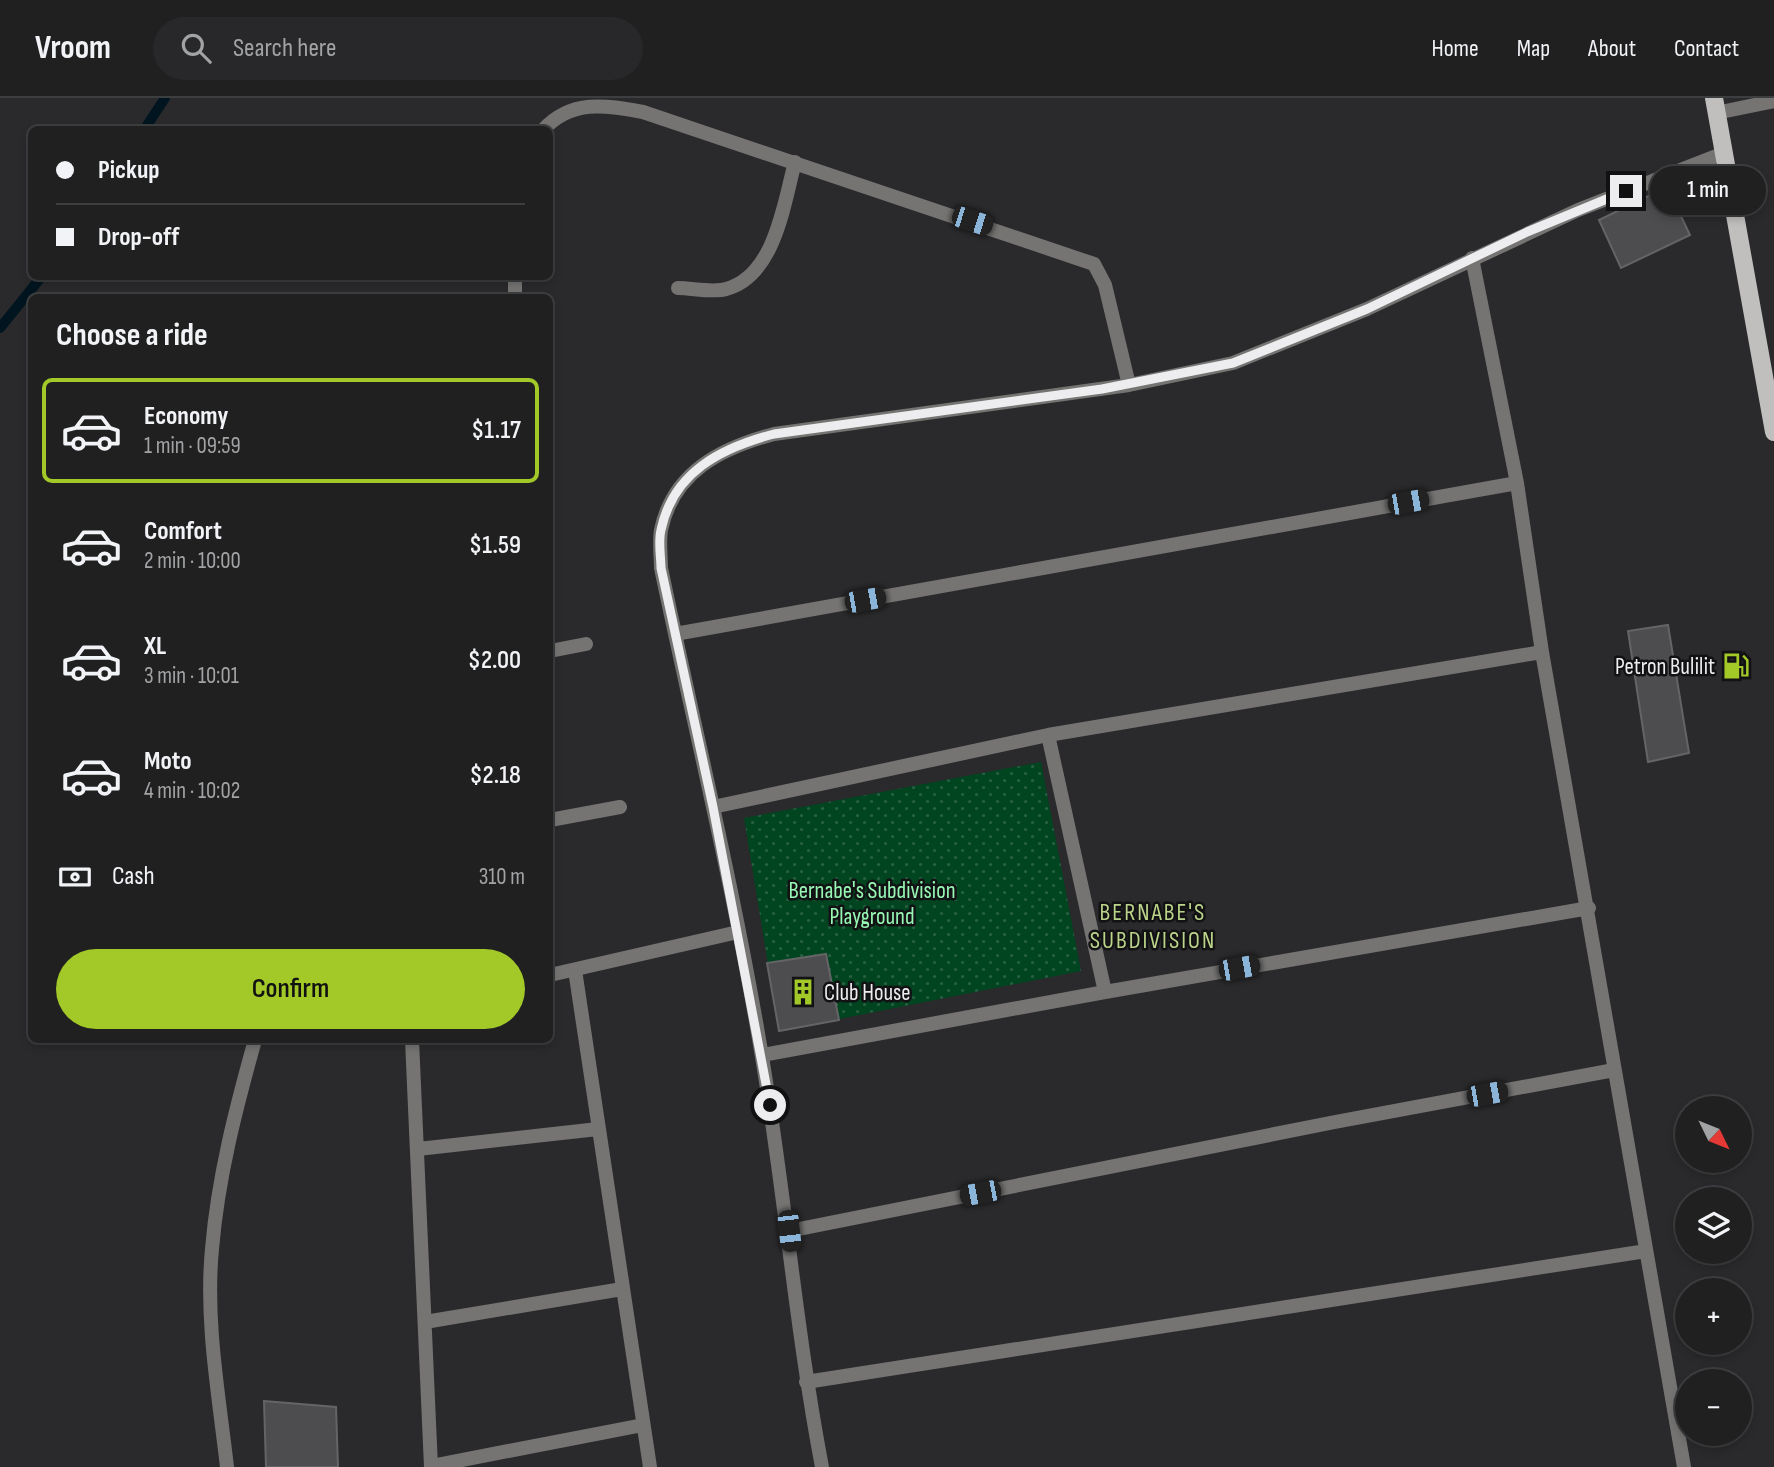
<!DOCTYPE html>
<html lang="en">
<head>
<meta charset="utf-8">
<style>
	body { margin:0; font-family:"Sofia Sans Condensed",sans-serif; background:#28282a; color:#f1f3f6; height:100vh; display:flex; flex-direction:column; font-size:26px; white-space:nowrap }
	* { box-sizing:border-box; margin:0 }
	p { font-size:23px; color:#a2a3a5 }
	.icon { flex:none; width:38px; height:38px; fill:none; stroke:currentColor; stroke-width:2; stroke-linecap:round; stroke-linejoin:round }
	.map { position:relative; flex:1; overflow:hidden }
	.sheet { position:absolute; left:28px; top:196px; width:525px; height:749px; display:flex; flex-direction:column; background:#202021; border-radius:10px; box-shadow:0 4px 10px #0003,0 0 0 2px #3d3e3f }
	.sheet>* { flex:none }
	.banner { position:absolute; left:28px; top:28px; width:525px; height:154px; border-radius:10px; box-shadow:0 4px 10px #0003,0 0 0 2px #3d3e3f; display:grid; align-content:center; height:154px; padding:0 28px; background:#202021 }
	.needle { width:46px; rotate:133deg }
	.fabs { position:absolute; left:1675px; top:998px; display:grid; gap:14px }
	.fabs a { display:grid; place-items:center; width:77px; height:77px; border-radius:50%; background:#202021; box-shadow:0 4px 10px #0003,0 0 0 2px #3d3e3f; font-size:35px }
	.end { position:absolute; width:32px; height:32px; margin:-16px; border:9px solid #ededef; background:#111; box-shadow:0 0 0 4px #111 }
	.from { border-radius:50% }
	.bubble { position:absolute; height:49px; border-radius:24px; background:#202021; box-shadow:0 4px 10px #0003,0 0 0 2px #3d3e3f; font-size:23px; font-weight:600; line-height:49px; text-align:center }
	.car { position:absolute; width:21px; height:42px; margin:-21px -10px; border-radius:9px; box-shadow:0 0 5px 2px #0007; background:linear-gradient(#222 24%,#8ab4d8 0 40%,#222 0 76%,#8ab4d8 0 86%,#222 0) }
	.banner b { display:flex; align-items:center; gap:24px; height:66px; font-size:26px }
	.banner b+b { border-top:2px solid #3d3e3f }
	.banner i { width:18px; height:18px; background:#f1f3f6 }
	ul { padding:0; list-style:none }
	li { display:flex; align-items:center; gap:21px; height:105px; margin:0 14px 10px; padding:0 14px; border:4px solid transparent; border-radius:10px }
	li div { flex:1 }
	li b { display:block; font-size:26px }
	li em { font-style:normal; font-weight:600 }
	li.selected { border-color:#a2c928 }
	li>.icon { width:63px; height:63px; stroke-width:1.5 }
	h2 { padding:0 28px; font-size:32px; line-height:84px }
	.pay { display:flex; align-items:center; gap:18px; height:77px; padding:0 28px; font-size:26px }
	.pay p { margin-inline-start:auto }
	.primary-button { display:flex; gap:14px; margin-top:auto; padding:14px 28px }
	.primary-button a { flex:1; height:80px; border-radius:42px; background:#a2c928; color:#111; font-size:28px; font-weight:600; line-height:80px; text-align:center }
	header { display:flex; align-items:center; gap:42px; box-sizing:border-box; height:98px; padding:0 35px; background:#202021; border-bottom:2px solid #3d3e3f }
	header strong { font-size:33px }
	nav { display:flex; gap:38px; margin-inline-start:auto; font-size:24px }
	.search { width:490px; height:63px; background:#28282a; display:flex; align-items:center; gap:18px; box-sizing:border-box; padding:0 24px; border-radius:38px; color:#a2a3a5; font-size:26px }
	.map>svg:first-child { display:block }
	.grass { fill:url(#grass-dots) }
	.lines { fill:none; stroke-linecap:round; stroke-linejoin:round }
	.stream { stroke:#001520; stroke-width:10 }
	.building { fill:#4d4d50; stroke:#646467; stroke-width:2 }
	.service { stroke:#757473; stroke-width:14 }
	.minor { stroke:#757473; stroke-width:14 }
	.primary { stroke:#c1bfbd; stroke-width:18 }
	.route { stroke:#ededef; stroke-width:9 }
	.labels { text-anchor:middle; stroke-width:5; stroke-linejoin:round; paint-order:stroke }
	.poi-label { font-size:23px; fill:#ededef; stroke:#121214; text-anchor:end }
	.park-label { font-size:23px; fill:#97f8b4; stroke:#121214 }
	.neighbourhood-label { font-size:24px; letter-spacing:2px; fill:#bcd48a; stroke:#121214 }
</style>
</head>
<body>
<header>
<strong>Vroom</strong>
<div class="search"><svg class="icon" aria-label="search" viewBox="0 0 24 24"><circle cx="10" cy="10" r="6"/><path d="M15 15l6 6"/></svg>Search here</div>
<nav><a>Home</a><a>Map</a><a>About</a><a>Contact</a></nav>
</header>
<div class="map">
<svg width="1774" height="1369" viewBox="0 0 1774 1369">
	<defs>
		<pattern id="grass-dots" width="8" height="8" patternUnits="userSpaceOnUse" patternTransform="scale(1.75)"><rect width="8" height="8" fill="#004520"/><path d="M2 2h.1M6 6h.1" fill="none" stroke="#266041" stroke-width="1.8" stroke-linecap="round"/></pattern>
	</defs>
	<rect width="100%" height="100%" fill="#2a2a2c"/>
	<path class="grass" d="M1041 664 1081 873 779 933 744 720Z"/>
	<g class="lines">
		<path class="stream" d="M144 32 165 0
			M0 230 42 178"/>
	</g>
	<path class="building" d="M1667 89 1690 137 1621 170 1599 122Z
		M1668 527 1689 655 1648 664 1628 533Z
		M826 856 839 922 779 933 767 865Z
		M264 1303 336 1309 338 1369H266Z"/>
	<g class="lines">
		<path class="service" d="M1716 15 1774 3
			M678 190C692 190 713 195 726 191 775 178 784 105 795 64
			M550 553 586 546
			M550 722 620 709"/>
		<path class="minor" d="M543 32C571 1 606 7 643 14L1094 166 1105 187 1129 287
			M1472 160 1517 385 1542 554 1684 1369
			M515 178V200
			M675 536 1517 385
			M1048 637 1105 894
			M713 709 1048 637 1542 554
			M575 872 650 1369
			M550 877 738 834
			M412 942 431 1369
			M762 957 1105 894 1589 810
			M418 1051 598 1031
			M789 1133 1335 1024 1614 972
			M425 1224 622 1191
			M806 1284 1646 1153
			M431 1368 643 1327
			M227 1369C219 1298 205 1223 212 1151 218 1079 236 1010 255 942
			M822 1369C796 1233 785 1096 762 959 735 795 695 633 661 470 661 459 659 444 661 432 673 374 721 350 774 336L1129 287 1233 265 1367 211 1578 112 1724 55"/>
		<path class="primary" d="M1714 0 1774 334"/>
	</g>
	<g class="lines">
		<path class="route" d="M770 1007 713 709 661 470C661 459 658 444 661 432 673 374 721 350 774 336L1102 291 1233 265 1367 211 1527 134 1626 93"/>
	</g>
	<defs>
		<g id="fuel-bare" transform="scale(2.1)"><path d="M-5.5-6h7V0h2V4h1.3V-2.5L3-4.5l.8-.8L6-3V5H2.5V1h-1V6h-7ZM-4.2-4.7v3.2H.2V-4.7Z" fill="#a2c928" stroke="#121214" stroke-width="2.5" paint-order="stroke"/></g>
		<g id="building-bare" transform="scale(2.1)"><path d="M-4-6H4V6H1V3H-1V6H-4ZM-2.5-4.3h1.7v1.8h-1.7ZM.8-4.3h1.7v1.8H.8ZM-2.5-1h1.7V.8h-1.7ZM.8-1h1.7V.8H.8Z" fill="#a2c928" stroke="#121214" stroke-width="2.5" paint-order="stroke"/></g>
	</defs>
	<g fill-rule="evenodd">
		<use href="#fuel-bare" x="1736" y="568"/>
		<use href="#building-bare" x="803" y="894"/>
	</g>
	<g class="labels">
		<g class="poi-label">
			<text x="1715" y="576">Petron Bulilit</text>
			<text x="824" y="902" text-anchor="start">Club House</text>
		</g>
		<g class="park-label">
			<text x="872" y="800">Bernabe's Subdivision<tspan x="872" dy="26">Playground</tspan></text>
		</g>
		<g class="neighbourhood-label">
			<text x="1153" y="822">BERNABE'S<tspan x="1153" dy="28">SUBDIVISION</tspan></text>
		</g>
	</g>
</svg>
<div class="fabs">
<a><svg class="needle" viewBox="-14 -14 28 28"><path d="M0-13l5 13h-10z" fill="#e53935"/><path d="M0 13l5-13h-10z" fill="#a2a3a5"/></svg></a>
<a><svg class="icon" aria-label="layers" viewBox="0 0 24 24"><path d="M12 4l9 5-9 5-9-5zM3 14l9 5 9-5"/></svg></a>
<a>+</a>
<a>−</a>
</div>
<i class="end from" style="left:770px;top:1007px"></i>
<i class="end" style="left:1626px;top:93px"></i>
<div class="bubble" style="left:1650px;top:68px;width:116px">1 min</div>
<i class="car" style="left:972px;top:123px;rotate:108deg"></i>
<i class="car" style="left:1408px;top:404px;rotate:80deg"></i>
<i class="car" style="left:865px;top:502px;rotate:80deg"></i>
<i class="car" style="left:1239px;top:870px;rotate:80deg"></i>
<i class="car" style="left:1487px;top:996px;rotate:80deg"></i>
<i class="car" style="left:980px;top:1095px;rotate:259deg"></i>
<i class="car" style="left:789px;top:1133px;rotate:174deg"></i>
<div class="banner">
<b><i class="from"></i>Pickup</b>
<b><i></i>Drop-off</b>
</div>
<section class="sheet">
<h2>Choose a ride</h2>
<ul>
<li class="selected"><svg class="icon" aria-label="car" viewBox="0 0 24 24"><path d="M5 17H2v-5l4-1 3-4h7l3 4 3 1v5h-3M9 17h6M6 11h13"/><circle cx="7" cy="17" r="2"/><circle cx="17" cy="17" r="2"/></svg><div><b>Economy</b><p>1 min · 09:59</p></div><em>$1.17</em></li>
<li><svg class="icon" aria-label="car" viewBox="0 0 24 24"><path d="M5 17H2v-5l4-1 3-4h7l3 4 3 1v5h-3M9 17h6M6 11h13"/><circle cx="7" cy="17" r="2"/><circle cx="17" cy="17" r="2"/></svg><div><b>Comfort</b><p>2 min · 10:00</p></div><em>$1.59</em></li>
<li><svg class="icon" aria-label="car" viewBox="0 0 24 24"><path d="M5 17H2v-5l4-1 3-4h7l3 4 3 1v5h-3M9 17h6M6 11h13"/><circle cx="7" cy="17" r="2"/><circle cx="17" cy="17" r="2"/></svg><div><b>XL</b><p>3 min · 10:01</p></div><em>$2.00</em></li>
<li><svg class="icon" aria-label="car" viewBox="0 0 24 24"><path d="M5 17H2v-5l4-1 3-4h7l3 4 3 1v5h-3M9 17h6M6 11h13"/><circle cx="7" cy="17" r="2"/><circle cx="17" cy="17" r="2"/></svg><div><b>Moto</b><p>4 min · 10:02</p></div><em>$2.18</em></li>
</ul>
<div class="pay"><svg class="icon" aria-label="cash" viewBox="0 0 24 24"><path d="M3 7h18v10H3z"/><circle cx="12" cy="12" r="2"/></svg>Cash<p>310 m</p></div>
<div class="primary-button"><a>Confirm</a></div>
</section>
</div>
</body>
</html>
